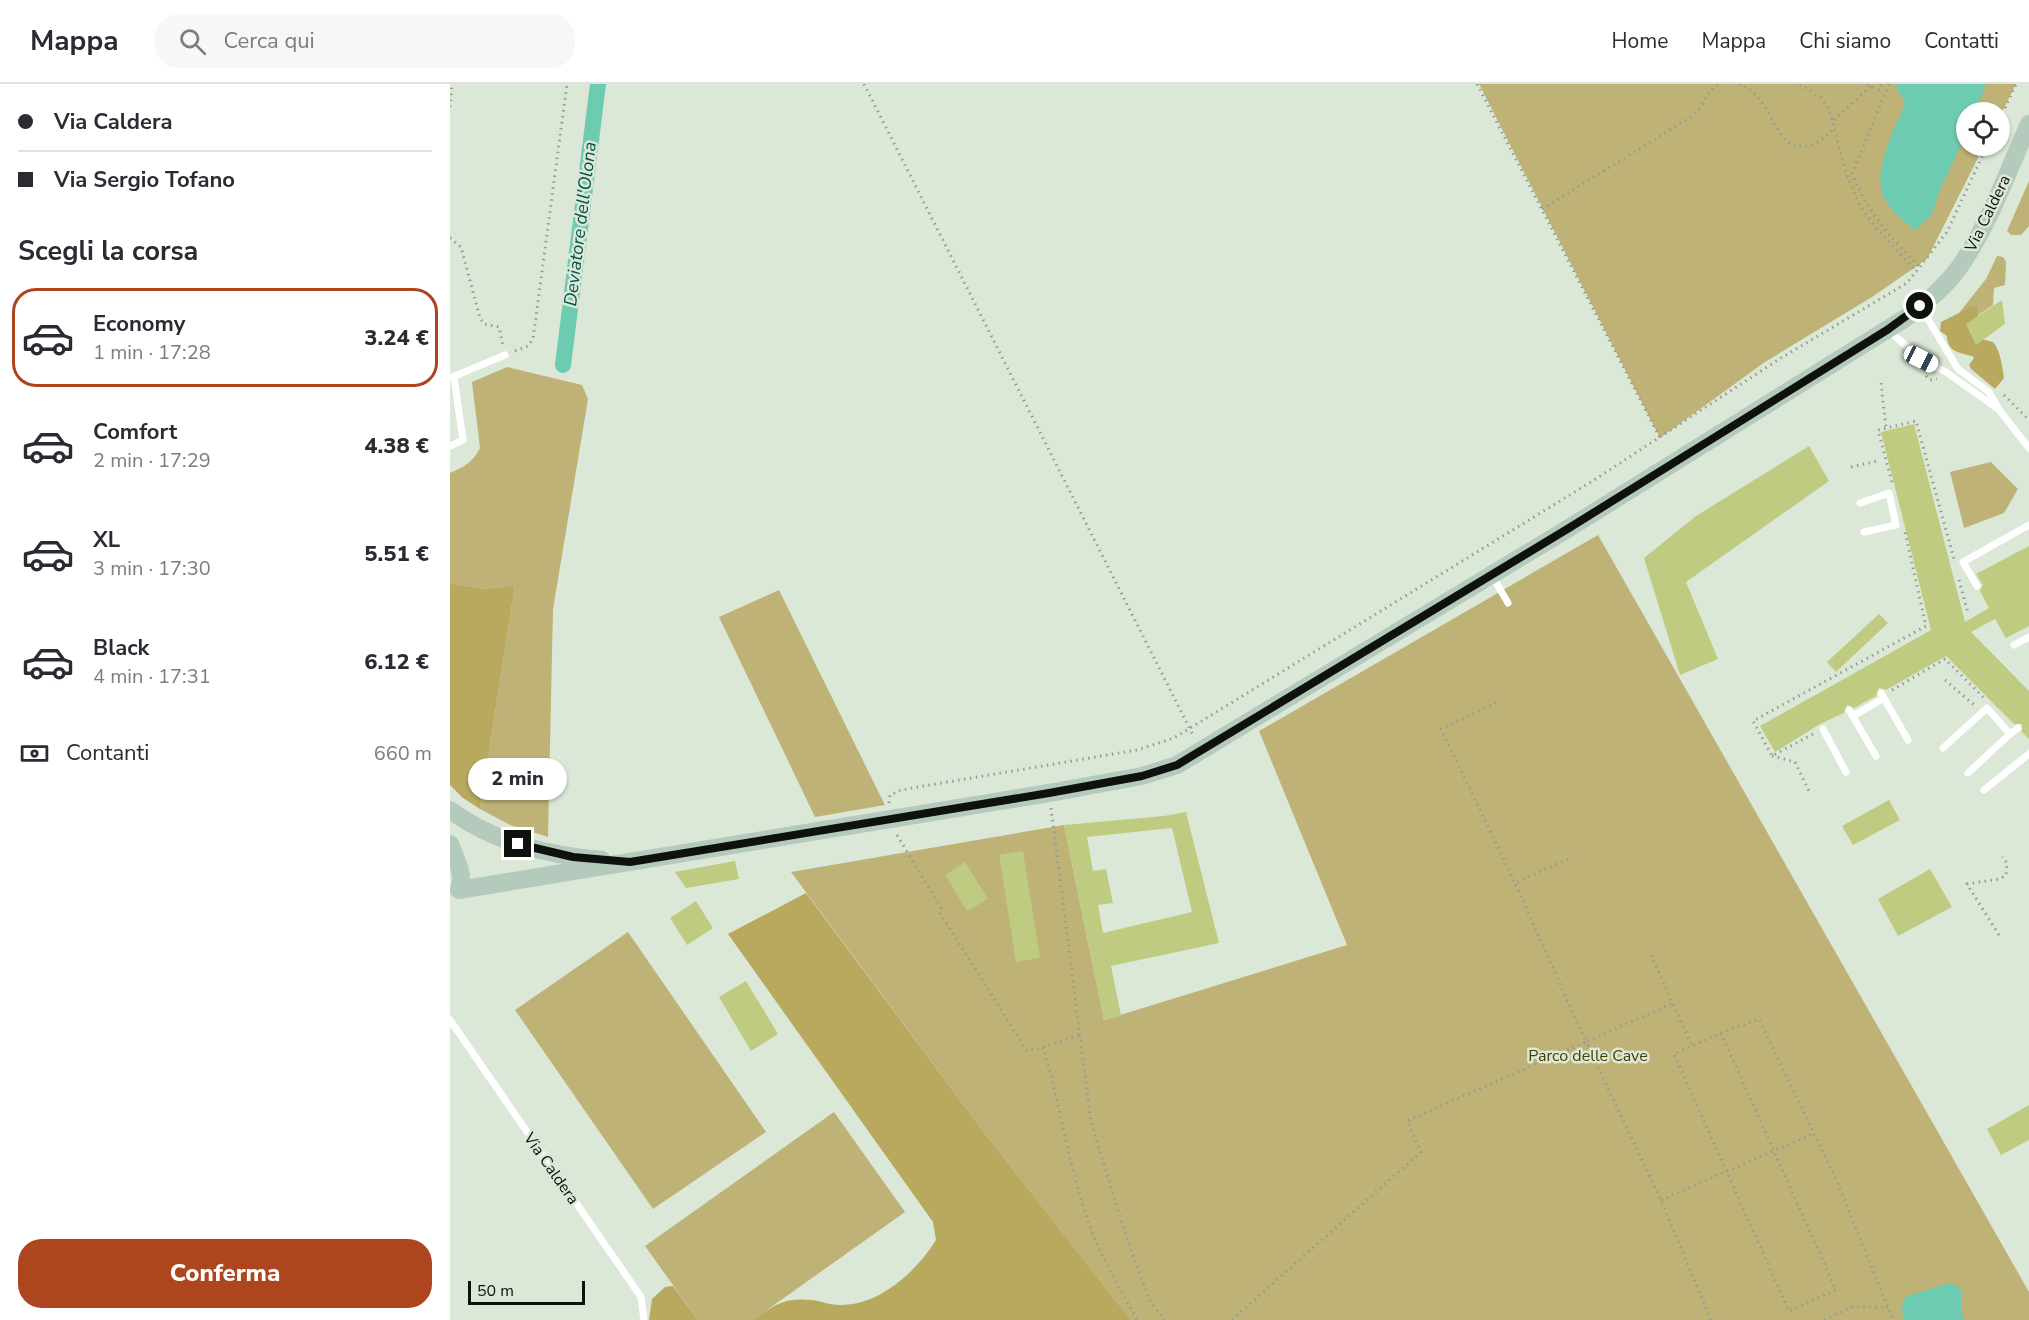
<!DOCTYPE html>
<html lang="it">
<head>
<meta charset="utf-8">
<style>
	body { margin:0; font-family:"Nunito Sans",sans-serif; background:#f7f7f7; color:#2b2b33; height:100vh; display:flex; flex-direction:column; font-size:22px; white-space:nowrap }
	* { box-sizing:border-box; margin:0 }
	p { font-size:20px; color:#7c7c81 }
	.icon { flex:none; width:33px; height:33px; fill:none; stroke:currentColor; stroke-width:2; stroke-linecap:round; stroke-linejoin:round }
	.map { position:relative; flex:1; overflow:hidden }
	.panel { display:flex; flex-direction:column; background:#fff; width:450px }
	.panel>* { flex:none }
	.guide { display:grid; align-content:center; height:132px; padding:0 18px; background:#fff }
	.buttons { position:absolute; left:1506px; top:18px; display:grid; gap:12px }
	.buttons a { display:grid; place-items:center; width:54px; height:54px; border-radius:50%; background:#fff; box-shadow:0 2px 4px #0004; font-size:30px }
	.scale { position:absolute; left:18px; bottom:15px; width:117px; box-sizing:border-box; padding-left:6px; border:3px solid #0e120c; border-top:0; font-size:16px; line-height:21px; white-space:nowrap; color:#0e120c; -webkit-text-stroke:4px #dce8d7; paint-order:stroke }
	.end { position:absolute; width:27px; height:27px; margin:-14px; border:8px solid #0e120c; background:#fff; box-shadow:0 0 0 3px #fff }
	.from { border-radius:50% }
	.bubble { position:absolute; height:42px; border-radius:21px; background:#fff; box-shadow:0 2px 4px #0004; font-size:20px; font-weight:800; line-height:42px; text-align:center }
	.car { position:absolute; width:18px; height:36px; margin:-18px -9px; border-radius:8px; box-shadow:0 0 4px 2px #0007; background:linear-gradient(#fff 24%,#345 0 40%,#fff 0 76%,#345 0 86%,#fff 0) }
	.guide b { display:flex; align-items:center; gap:21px; height:57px; font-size:22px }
	.guide b+b { border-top:2px solid #e1e1e2 }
	.guide i { width:15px; height:15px; background:#2b2b33 }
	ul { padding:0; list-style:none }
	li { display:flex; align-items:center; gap:18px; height:99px; margin:0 12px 9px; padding:0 6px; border:3px solid transparent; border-radius:24px }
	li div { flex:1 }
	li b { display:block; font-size:22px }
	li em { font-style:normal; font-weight:800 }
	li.active { border-color:#ad461f }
	li>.icon { width:54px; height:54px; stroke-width:1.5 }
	h2 { padding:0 18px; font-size:27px; line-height:72px }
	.pay { display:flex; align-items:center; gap:15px; height:66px; padding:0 18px; font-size:22px }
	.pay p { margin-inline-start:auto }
	.action { display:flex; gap:12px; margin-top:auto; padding:12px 18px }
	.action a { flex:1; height:69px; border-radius:24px; background:#ad461f; color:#fff; font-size:24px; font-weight:800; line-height:69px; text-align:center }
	header { display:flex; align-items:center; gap:36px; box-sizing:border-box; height:84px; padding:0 30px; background:#fff; border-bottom:2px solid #e1e1e2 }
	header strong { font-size:28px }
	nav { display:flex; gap:33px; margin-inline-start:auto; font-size:21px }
	.search { width:420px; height:54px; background:#f7f7f7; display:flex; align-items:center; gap:15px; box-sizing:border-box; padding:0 21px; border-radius:24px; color:#7c7c81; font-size:22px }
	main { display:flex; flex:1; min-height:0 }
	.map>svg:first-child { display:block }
	.green { fill:#beb276 }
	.forest { fill:#b9a95e }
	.water { fill:#6dcbb2 }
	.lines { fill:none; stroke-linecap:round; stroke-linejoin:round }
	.canal { stroke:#6dcbb2; stroke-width:16 }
	.building { fill:#becb81; fill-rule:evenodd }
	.path { stroke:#949d90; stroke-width:3; stroke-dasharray:1.5 4.5; stroke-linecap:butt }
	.lane { stroke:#fff; stroke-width:7 }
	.secondary { stroke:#b4cabc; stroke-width:18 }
	.route { stroke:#0e120c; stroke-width:8 }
	.labels { text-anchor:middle; stroke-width:5; stroke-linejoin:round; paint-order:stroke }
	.street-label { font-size:16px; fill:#0e120c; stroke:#dce8d7 }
	.park-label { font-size:16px; fill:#493d00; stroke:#dce8d7 }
	.water-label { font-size:18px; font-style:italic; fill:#005444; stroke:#dce8d7 }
</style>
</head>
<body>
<header>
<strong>Mappa</strong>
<div class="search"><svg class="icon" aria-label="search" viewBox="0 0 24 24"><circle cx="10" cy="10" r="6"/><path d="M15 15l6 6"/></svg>Cerca qui</div>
<nav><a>Home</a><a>Mappa</a><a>Chi siamo</a><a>Contatti</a></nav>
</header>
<main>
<section class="panel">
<div class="guide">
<b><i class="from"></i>Via Caldera</b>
<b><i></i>Via Sergio Tofano</b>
</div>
<h2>Scegli la corsa</h2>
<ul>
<li class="active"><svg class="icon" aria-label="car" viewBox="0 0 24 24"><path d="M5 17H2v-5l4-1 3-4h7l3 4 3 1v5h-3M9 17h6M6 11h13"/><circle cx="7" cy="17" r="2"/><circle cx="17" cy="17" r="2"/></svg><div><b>Economy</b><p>1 min · 17:28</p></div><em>3.24 €</em></li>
<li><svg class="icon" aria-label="car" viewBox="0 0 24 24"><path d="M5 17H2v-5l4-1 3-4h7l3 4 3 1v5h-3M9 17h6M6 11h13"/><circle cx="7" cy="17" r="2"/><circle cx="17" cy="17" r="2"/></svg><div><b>Comfort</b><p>2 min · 17:29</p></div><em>4.38 €</em></li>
<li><svg class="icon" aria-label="car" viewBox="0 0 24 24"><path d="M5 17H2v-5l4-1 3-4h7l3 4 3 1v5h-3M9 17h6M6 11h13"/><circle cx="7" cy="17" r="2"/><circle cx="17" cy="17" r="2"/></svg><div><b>XL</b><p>3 min · 17:30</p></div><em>5.51 €</em></li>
<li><svg class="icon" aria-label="car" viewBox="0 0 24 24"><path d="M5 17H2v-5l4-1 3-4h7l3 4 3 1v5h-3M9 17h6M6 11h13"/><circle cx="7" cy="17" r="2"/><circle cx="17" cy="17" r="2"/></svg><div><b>Black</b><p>4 min · 17:31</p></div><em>6.12 €</em></li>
</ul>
<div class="pay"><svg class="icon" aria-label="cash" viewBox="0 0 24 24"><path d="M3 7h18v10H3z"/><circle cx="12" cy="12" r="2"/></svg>Contanti<p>660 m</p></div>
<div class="action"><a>Conferma</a></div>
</section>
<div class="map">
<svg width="1579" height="1236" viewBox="0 0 1579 1236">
	<rect width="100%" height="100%" fill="#dce8d7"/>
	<path class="green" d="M1029 0H1566L1550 32V28H1516V62H1534L1477 175 1422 213 1315 278 1210 354Z
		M1579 97V142L1571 151H1561L1557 147Z
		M1547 172 1553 173 1556 178 1555 201 1544 204 1543 221 1515 240 1509 229 1536 195Z
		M57 283 132 301 138 315 103 525 98 753 60 741 30 725 65 501 33 505 0 499V389C14 383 23 378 30 364L22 298Z
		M1541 378 1568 405 1554 429 1514 444 1500 388Z
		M1148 451 1579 1208V1236H681L536 1051 341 788 614 741 654 936 897 861 809 647Z
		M329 506 426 703 435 721 365 733 269 533Z
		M178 848 316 1048 203 1125 65 926Z
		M384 1028 455 1128 303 1236H248L195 1162Z"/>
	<path class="forest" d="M1523 222 1528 224V234L1519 247 1524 253 1543 258C1551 267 1552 283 1554 294L1545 305 1521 285 1519 281 1524 274 1522 272C1509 269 1497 267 1497 252L1490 247 1491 238Z
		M0 499 33 505 65 501 30 725 13 714 0 701Z
		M356 809 536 1051 681 1236H303C324 1221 334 1213 362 1216 371 1217 380 1221 389 1221 429 1222 466 1188 486 1156L483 1138 278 850Z
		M223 1202 248 1236H199L202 1215 215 1203Z"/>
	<path class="water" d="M1445 0H1536L1525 28H1516V50L1489 108 1481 132 1465 146C1453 137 1439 126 1433 111 1423 86 1445 43 1455 20Z
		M1496 1200 1507 1201 1511 1207V1230L1515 1236H1453L1452 1222 1455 1213Z"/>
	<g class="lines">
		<path class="canal" d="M113 281 148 0"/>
	</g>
	<path class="building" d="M1552 216 1555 240 1526 261 1516 240Z
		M1464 340 1515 538 1539 524 1530 507 1533 501 1526 490 1579 462V542L1556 554 1545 535 1521 548 1579 607V655L1572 648V640H1564L1496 572 1436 606 1429 604 1426 612 1404 624 1397 621 1394 629 1370 640 1325 668 1310 642 1481 546 1431 348Z
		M1359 362 1379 397 1236 498 1268 575 1230 591 1194 474 1246 432Z
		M1429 530 1438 539 1386 588 1377 578Z
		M1439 716 1450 736 1403 761 1392 742Z
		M736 728 769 859 661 882 671 932 654 936 614 741 714 732ZM722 744 742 828 653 849 648 821 663 819 656 785 643 787 637 753Z
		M573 767 590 874 566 878 549 771Z
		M285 777 289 795 236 804 225 788Z
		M515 778 538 815 517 827 495 791Z
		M1480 785 1502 823 1448 852 1428 815Z
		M246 817 263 844 237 861 220 834Z
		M296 897 328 950 301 967 269 913Z
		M1579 1021V1056L1551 1071 1537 1045Z"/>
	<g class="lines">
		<path class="path" d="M414 0 743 651
			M1027 0 1210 354
			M1289 0C1313 7 1321 41 1337 58 1358 67 1368 61 1383 45
			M1350 0 1371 14 1379 25 1395 86 1409 120 1425 143 1467 188
			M1417 0 1429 6 1432 0
			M1439 0 1402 90C1419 131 1440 153 1471 184
			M0 23 2 0
			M1550 35 1566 0
			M1384 36 1421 2
			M1092 125 1244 31C1255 20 1256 7 1270 0
			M0 154 11 163 30 234 34 240 49 243 53 262
			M65 267 78 262 83 255 117 0
			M1476 292 1480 296 1487 295
			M1431 299 1436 344
			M1554 311 1579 336
			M1401 383 1427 377
			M1442 398 1428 346 1466 337 1504 475
			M1509 496 1518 529
			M1495 596 1524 621
			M1442 606 1495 575 1534 614
			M1046 619 991 645 1065 799
			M1363 650 1322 672 1303 637 1476 542 1455 448
			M1322 672 1345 678 1359 707
			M439 719 440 711 451 706 687 666 724 654 1141 398 1331 274 1457 199 1497 148 1537 62
			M601 724 641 1038 677 1155 700 1217 714 1236
			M447 751 491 824 490 829 577 967 593 963C612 1025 619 1090 643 1150 654 1179 672 1208 687 1236
			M1118 775 1065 799 1136 958 1223 919
			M1549 851 1517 800 1550 795 1556 791 1557 779 1552 773
			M1201 871 1242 962
			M1271 949 1386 1206 1339 1227 1224 970Z
			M1271 949 1309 935 1386 1095 1443 1236
			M593 963 630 951
			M1211 1116 1365 1049
			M782 1236 971 1068 957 1037 1136 958 1211 1116 1261 1236
			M1374 1236 1402 1223H1438"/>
		<path class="lane" d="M1470 222 1508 285 1539 308 1550 327 1579 364
			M1438 246 1471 275 1496 288 1548 325
			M0 294 55 271
			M0 362 13 356 4 293
			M1410 419 1439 409 1446 441 1414 448
			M1043 493 1058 519
			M1527 502 1513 478 1579 441
			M1564 561 1579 553
			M1431 609 1458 656
			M1399 626 1426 672
			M1403 632 1434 614
			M1373 645 1396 688
			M1560 650 1568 644
			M1493 664 1537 624 1560 650 1518 689
			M1534 706 1579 670
			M0 936 191 1213 194 1236"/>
		<path class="secondary" d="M0 726C44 759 98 771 152 776
			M0 760C6 776 15 790 9 806
			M9 806 599 709 692 692 727 681 1119 444 1454 235C1474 220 1493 205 1508 185 1539 142 1557 88 1579 40"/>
	</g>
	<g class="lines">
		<path class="route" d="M68 760 123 773 180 778 599 709 692 692 727 681 1119 444 1437 246 1470 222"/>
	</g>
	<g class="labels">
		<g class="street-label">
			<text transform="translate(1537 129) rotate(-64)" y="6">Via Caldera</text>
			<text transform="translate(102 1084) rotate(55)" y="6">Via Caldera</text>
		</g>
		<g class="park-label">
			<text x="1138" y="977">Parco delle Cave</text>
		</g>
		<g class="water-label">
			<text transform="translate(130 140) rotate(-83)" y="6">Deviatore dell'Olona</text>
		</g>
	</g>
</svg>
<div class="buttons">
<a><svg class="icon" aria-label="locate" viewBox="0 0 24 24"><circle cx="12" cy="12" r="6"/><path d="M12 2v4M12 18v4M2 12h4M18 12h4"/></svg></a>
</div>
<div class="scale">50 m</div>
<i class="end from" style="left:1470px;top:222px"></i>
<i class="end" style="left:68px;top:760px"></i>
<div class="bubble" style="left:18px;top:674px;width:99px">2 min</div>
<i class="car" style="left:1471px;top:275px;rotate:117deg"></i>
</div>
</main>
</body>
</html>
